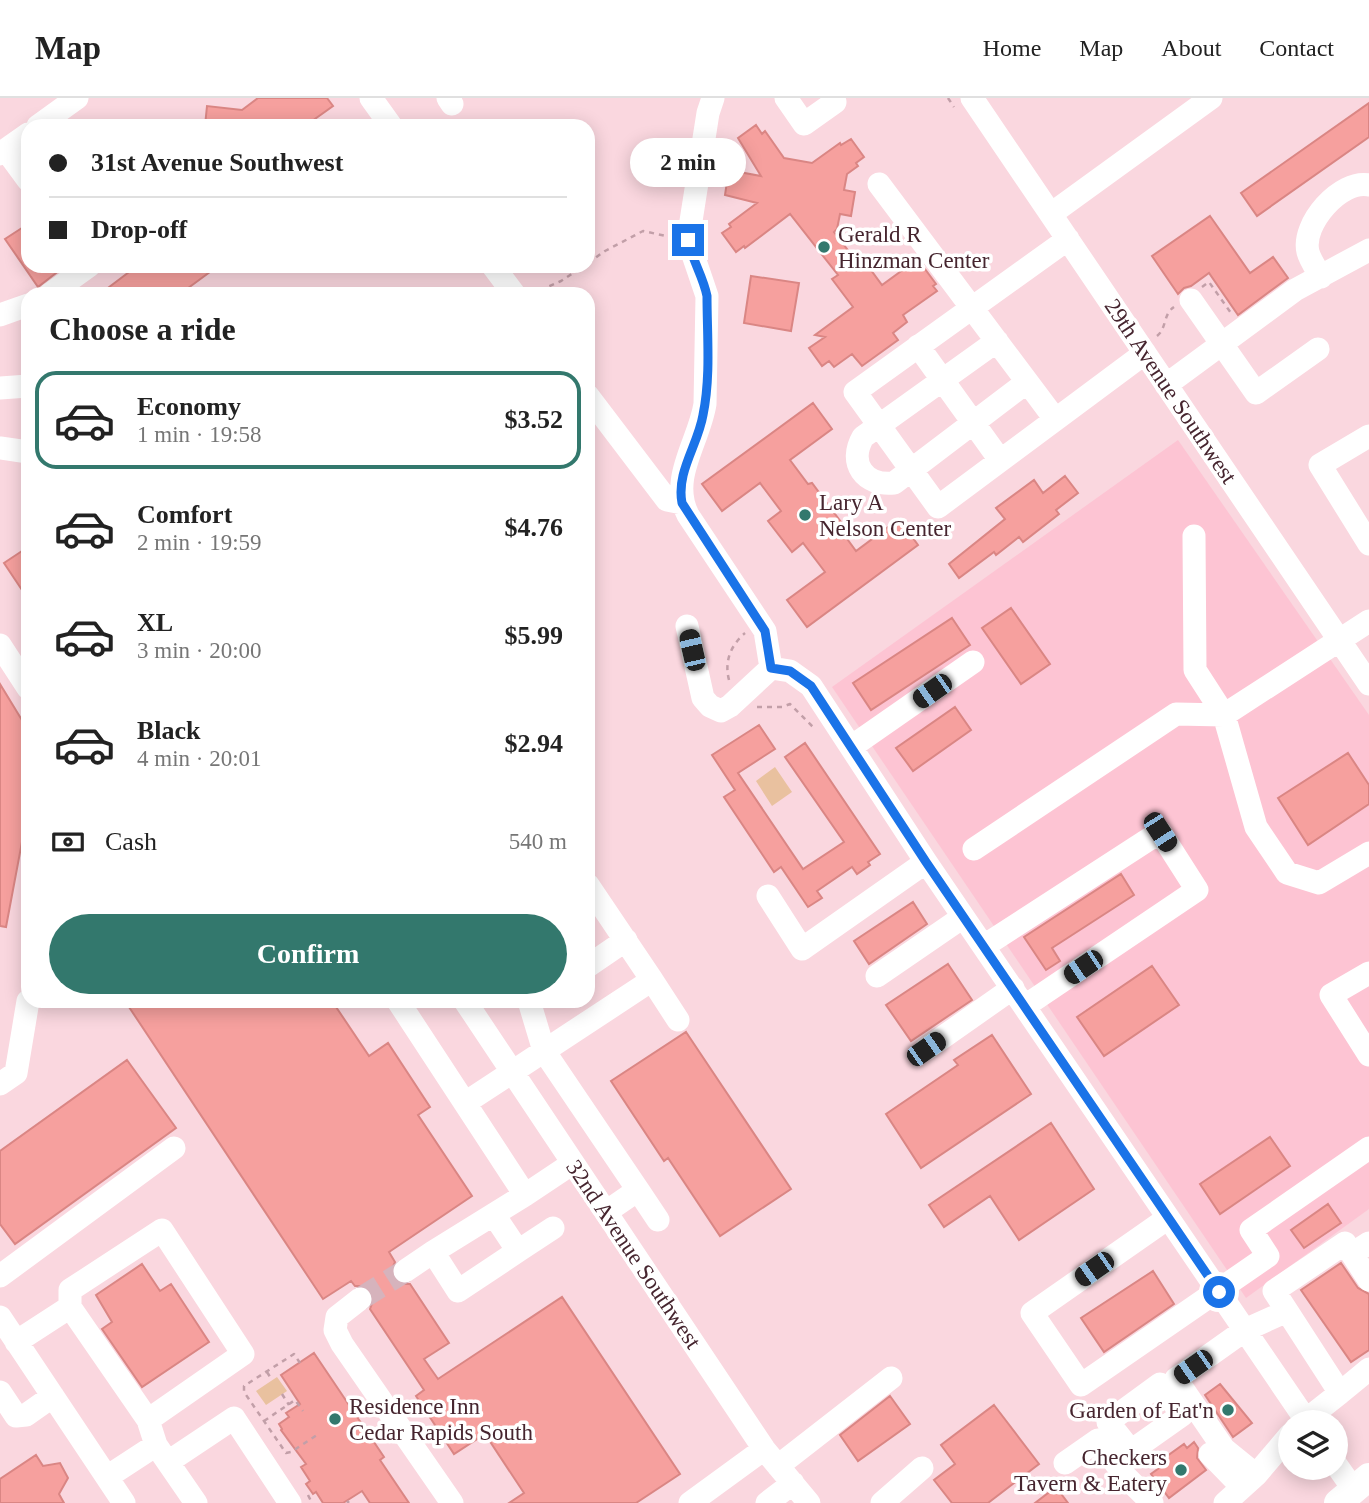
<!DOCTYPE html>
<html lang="en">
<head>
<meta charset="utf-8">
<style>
	body { margin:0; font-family:"Times New Roman",serif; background:#f2f2f2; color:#222; height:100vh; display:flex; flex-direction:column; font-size:26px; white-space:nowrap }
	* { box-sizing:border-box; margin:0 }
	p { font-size:23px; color:#767676 }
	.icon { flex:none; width:38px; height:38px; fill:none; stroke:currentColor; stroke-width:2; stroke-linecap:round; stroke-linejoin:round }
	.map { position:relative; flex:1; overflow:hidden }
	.sheet { position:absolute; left:21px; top:189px; width:574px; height:721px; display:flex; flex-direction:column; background:#fff; border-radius:21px; box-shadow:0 4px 18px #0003 }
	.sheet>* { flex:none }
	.top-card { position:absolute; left:21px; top:21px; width:574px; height:154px; border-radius:21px; box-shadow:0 4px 18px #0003; display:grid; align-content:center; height:154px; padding:0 28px; background:#fff }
	.controls { position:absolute; left:1278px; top:1312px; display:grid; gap:14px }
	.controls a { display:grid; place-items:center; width:70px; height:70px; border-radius:50%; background:#fff; box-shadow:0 4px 18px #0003; font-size:35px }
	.end { position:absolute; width:32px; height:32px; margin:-16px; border:9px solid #1a73e8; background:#fff; box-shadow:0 0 0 4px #fff }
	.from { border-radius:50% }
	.bubble { position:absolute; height:49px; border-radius:24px; background:#fff; box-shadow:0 4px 18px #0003; font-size:23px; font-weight:700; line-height:49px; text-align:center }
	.car { position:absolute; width:21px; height:42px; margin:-21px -10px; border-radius:9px; box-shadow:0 0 5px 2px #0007; background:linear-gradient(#222 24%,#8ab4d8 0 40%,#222 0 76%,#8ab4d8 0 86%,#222 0) }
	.top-card b { display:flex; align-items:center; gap:24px; height:66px; font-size:26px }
	.top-card b+b { border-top:2px solid #e0e0e0 }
	.top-card i { width:18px; height:18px; background:#222 }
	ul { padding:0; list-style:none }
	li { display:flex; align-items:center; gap:21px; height:98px; margin:0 14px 10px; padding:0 14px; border:4px solid transparent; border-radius:21px }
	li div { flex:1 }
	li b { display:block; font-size:26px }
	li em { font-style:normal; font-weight:700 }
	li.on { border-color:#33786d }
	li>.icon { width:63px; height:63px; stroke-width:1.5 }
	h2 { padding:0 28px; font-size:32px; line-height:84px }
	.pay { display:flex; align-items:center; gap:18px; height:77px; padding:0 28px; font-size:26px }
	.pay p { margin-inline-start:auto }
	.primary-button { display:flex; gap:14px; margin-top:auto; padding:14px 28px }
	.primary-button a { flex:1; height:80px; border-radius:42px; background:#33786d; color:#fff; font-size:28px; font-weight:700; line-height:80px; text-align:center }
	header { display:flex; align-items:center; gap:42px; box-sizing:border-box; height:98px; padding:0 35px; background:#fff; border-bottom:2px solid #e0e0e0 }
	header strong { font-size:33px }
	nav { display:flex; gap:38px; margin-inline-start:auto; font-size:24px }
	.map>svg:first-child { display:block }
	.built { fill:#fdc4d3 }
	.green { fill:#e9c19f }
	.building { fill:#f6a09e; stroke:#da8684; stroke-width:2 }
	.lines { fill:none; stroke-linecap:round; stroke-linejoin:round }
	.minor-tunnel { stroke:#d6b3bc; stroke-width:23; stroke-dasharray:23 11; stroke-linecap:butt }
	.path { stroke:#c29fa8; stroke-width:2.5; stroke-dasharray:5 5; stroke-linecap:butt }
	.minor { stroke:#fff; stroke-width:23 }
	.major { stroke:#fff; stroke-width:28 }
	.route { stroke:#1a73e8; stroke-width:9 }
	.poi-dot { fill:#33786d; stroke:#fff; stroke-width:2.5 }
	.labels { text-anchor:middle; stroke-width:7; stroke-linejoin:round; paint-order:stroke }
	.poi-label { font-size:23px; fill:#46252f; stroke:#fff; text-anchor:start }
	.street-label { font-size:23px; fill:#46252f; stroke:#fff }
</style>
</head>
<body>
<header>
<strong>Map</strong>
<nav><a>Home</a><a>Map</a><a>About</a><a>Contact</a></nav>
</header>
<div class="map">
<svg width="1369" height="1405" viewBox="0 0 1369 1405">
	<rect width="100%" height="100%" fill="#fad7df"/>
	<path class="built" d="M1178 342 1369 617V1111L1246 1200 832 589Z"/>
	<path class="green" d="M775 669 792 694 772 708 756 683Z
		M277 1279 287 1293 266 1307 256 1293Z"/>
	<path class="building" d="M258 0H327L333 8 305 28H205L207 8 242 12Z
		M1369 5V39L1257 118 1241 95Z
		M756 27 762 36 765 33 784 60 812 65 840 45 841 47 851 41 864 59 856 65 858 68 847 76 844 92 855 94 851 118 840 116 837 131 834 134 857 164 862 160 882 187 915 163 919 170 922 167 936 186 933 188 937 193 903 217 907 224 893 235 898 242 862 268 852 256 834 269 829 263 822 268 809 250 825 239 815 237 853 209 832 181 838 177 790 116 745 150 744 148 736 154 722 135 731 129 729 126 757 105 725 97 728 77 738 79 739 74 761 78 738 40Z
		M1210 118 1250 175 1273 159 1288 180 1238 217 1209 175 1191 188 1184 190 1178 196 1152 158Z
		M28 126V168H65L38 189 5 141Z
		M137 168H218L180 196H100Z
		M751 178 799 185 791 233 744 225Z
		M813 305 832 331 790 362 808 386 812 385 841 424 837 427 856 453 899 421 918 447 807 529 787 502 825 474 803 445 792 454 768 423 781 413 760 385 722 413 702 386Z
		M1065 378 1078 395 1056 412 1059 416 1023 444 1019 439 996 457 994 454 959 480 949 466 1005 421 996 410 1034 382 1043 395Z
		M28 449V501L4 465Z
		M1011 510 1050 566 1021 586 982 530Z
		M952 520 970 547 871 612 853 585Z
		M0 586 28 632V712L6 829 0 828Z
		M955 609 971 632 913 673 896 650Z
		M759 627 775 651 738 675 803 771 844 744 785 659 805 645 880 756 868 764 870 767 857 776 852 769 817 793 822 800 808 809 781 769 774 774 724 699 735 692 712 657Z
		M1348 655 1369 687V706L1308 747 1278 700Z
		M1121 776 1134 797 1052 850 1060 863 1046 872 1024 839Z
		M913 804 927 826 869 866 854 843Z
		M948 866 972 902 911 943 886 907Z
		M1152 868 1179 907 1104 958 1077 919Z
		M125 903H332L369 958 388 945 430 1009 418 1017 472 1098 389 1154 395 1164 391 1173 393 1180 400 1186H410L449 1245 424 1261 438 1281 562 1199 680 1376 636 1405H509L524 1395 485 1336 454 1356 416 1298 424 1292 370 1211 374 1200 371 1192 365 1188H355L351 1183 323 1201Z
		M686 934 791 1091 720 1138 668 1060 664 1063 611 983Z
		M992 937 1031 996 921 1070 886 1016 958 967 954 962Z
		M127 962 176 1030 15 1146 0 1126V1053Z
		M1051 1025 1094 1091 1019 1142 990 1098 944 1129 929 1107Z
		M1270 1039 1290 1068 1220 1116 1200 1086Z
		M1328 1106 1341 1125 1304 1150 1291 1132Z
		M1341 1165 1358 1190 1369 1196V1252L1351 1264 1301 1192Z
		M142 1166 160 1193 171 1186 209 1244 142 1289 102 1231 112 1224 96 1197Z
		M1153 1173 1174 1206 1104 1254 1081 1220Z
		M314 1255 384 1359 380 1362 409 1405H370L362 1393 343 1405H323L316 1394 313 1396 306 1386 310 1383 301 1369 306 1366 281 1332 282 1331 279 1326 289 1319 286 1315 300 1306 281 1277Z
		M1220 1286 1252 1325 1233 1339 1205 1297Z
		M890 1298 910 1326 858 1363 840 1337Z
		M994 1307 1039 1366 988 1405H952L934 1382 955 1366 941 1347Z
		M1194 1344 1198 1350 1197 1360 1206 1372 1169 1400 1151 1376 1166 1365 1163 1361 1184 1346 1187 1350Z
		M36 1357 43 1368 60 1365 68 1380 59 1396 64 1405H0V1381Z
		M1056 1389 1068 1405H1035Z"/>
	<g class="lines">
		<path class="minor-tunnel" d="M360 1201 405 1173"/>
		<path class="path" d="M948 0 954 9
			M588 165 605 153 643 133 671 139
			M1202 189 1209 184 1231 215
			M531 196 561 183 584 168
			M1157 238C1167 230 1163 216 1174 209
			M729 582C724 563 731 547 745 535
			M757 609H782L790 606 813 629
			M300 1265 294 1256 244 1288V1294L286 1355 291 1354 320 1335
			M267 1274 272 1282
			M282 1296 289 1307
			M264 1323 295 1302 303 1313
			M308 1397 312 1405
			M347 1403 349 1405"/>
		<path class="minor" d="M371 0 391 28
			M448 0 452 6
			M713 0 708 15 688 142 707 198 705 306C699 344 669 380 688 417L765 533 771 570
			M786 0 804 26 835 4 832 0
			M972 0 1369 586
			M38 28 77 0
			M6 52 28 82
			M0 56 28 36
			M879 86 1055 321
			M1051 116 1211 0
			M1068 141 855 294 938 409 1145 255
			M493 168 514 196
			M1321 179C1317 172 1310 162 1308 154 1301 126 1341 81 1369 87
			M50 196 89 168
			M1191 202 1256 295 1318 251
			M0 217 28 207
			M997 243 863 339C848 365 864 388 894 385L1027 284
			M918 248 1000 362
			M1166 287 1295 192 1369 152
			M0 290 28 288
			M588 298 667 402 682 405
			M1369 338 1320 367 1369 446
			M0 350 28 354
			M1194 438 1195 572 1224 617 1256 729 1287 775 1319 785 1369 755
			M687 528 703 600 710 608 721 613 730 608 771 570
			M0 547 28 590
			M771 570 790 573 811 588 926 764 1308 1325
			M851 649 973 564
			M974 751 1176 616 1224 617 1369 523
			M768 798 802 851 926 764
			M984 848 1160 734 1197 792 1025 908
			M588 868 626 842
			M1369 875 1331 897 1369 957
			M877 878 963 819
			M652 882 678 922
			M398 903 525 1097 573 1065
			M465 903 764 1351 809 1405
			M529 903 544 953 638 1092 606 1114
			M926 951 1013 890
			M0 986 16 975 28 903
			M465 1005 652 882 588 787
			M638 1092 658 1122
			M494 1117 518 1153 458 1193 433 1154 525 1097
			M1168 1120 1032 1215 1081 1287 1268 1158 1251 1132 1369 1050
			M518 1153 553 1130
			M1352 1156 1369 1182
			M405 1173 433 1154
			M0 1178 174 1050
			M360 1201 337 1219 335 1232 342 1246 452 1405
			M1287 1213 1274 1193 1345 1145 1352 1156 1369 1145
			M0 1219 124 1405
			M16 1244 70 1209
			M0 1294 16 1318 26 1317 53 1298
			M1340 1295 1369 1271
			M1180 1314 1160 1286 1108 1324 1131 1353 1182 1317
			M148 1322 70 1209V1192L162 1132 243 1256 148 1322 156 1347 196 1405
			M1210 1356 1242 1389
			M168 1364 234 1320 290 1405
			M1065 1365 1098 1342 1126 1379 1152 1405
			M1335 1365 1354 1392
			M778 1368 891 1280
			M1256 1377 1224 1351 1176 1281 1245 1232 1287 1213 1340 1295 1302 1325
			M107 1379 156 1347
			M690 1405 764 1351
			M767 1405 793 1385
			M882 1405 922 1370
			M1225 1405 1256 1377 1290 1337"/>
		<path class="major" d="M1338 1405 1369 1379"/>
	</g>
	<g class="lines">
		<path class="route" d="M688 142C692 162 703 178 707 198 707 237 711 278 703 317 698 347 676 374 682 405L765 533 771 570 790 573 811 588 926 764 1219 1194"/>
	</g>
	<g class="poi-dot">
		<circle cx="824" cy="149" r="7"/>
		<circle cx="805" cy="417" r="7"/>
		<circle cx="1228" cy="1312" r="7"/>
		<circle cx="335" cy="1321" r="7"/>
		<circle cx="1181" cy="1372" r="7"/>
	</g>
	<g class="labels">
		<g class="poi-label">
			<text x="838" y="144">Gerald R<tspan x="838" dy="26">Hinzman Center</tspan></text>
			<text x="819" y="412">Lary A<tspan x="819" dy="26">Nelson Center</tspan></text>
			<text x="349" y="1316">Residence Inn<tspan x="349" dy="26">Cedar Rapids South</tspan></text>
			<text x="1214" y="1320" text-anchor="end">Garden of Eat'n</text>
			<text x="1167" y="1367" text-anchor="end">Checkers<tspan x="1167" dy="26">Tavern &amp; Eatery</tspan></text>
		</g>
		<g class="street-label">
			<text transform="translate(1171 293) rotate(56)" y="8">29th Avenue Southwest</text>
			<text transform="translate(634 1156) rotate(56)" y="8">32nd Avenue Southwest</text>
		</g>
	</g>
</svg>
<div class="controls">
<a><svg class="icon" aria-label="layers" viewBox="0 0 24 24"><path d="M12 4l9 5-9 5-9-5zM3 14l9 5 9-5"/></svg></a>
</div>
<i class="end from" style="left:1219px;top:1194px"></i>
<i class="end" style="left:688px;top:142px"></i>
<div class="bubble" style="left:630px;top:40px;width:116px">2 min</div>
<i class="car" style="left:692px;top:552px;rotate:347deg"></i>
<i class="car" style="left:932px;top:593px;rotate:235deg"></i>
<i class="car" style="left:1160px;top:734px;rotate:147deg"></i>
<i class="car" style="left:1083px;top:869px;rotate:236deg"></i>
<i class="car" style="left:926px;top:951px;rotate:55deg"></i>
<i class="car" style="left:1094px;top:1171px;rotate:235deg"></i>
<i class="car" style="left:1193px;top:1269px;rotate:235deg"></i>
<div class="top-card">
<b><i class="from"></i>31st Avenue Southwest</b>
<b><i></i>Drop-off</b>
</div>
<section class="sheet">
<h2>Choose a ride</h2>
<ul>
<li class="on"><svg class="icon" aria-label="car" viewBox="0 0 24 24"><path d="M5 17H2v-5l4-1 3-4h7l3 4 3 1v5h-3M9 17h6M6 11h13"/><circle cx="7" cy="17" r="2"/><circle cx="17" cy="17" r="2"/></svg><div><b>Economy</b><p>1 min · 19:58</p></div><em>$3.52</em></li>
<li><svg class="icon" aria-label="car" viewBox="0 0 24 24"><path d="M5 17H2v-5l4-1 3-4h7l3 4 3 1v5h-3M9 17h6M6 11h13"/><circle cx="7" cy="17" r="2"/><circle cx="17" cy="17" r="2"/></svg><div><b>Comfort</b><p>2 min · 19:59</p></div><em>$4.76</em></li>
<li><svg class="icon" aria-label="car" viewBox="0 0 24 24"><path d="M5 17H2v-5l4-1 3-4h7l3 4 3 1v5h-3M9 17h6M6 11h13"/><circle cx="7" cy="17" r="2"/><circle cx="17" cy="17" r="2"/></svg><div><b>XL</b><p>3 min · 20:00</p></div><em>$5.99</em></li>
<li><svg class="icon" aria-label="car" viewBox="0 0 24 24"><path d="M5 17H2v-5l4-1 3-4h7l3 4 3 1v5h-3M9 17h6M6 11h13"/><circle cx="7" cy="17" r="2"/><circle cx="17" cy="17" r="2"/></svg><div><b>Black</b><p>4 min · 20:01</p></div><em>$2.94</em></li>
</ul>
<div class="pay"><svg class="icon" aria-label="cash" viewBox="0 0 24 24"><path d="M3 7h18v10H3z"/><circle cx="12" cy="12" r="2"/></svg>Cash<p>540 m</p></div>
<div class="primary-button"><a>Confirm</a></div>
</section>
</div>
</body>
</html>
